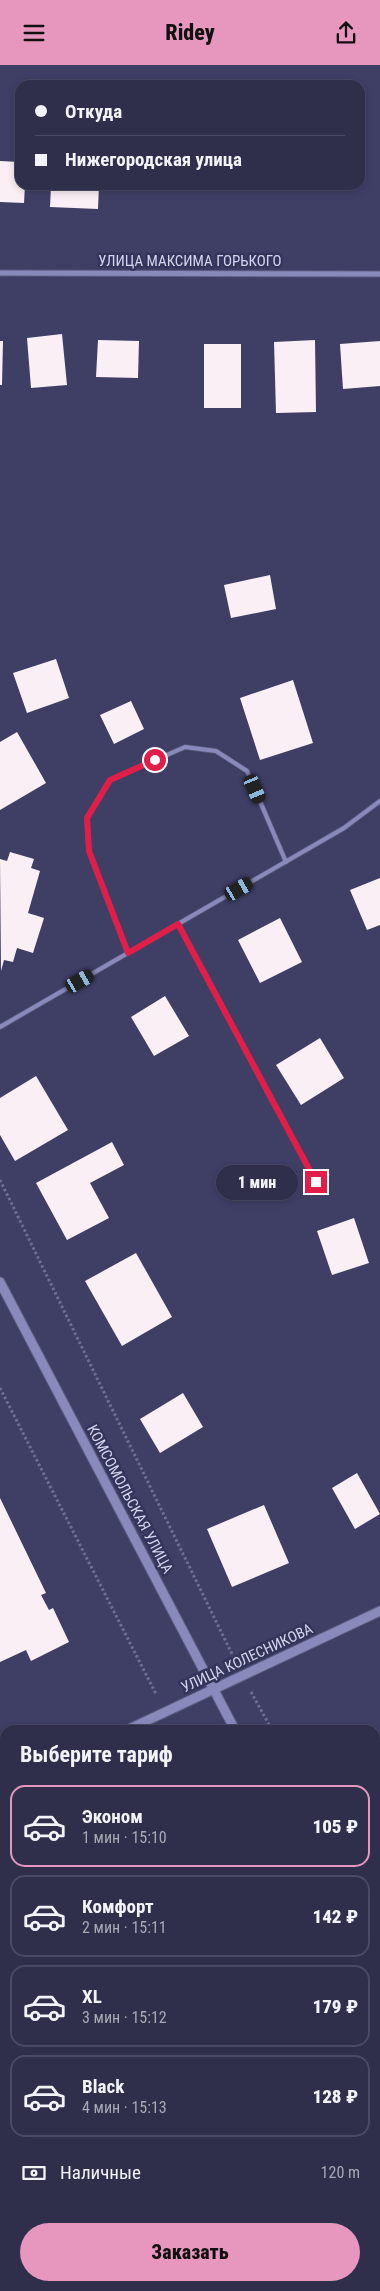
<!DOCTYPE html>
<html lang="ru">
<head>
<meta charset="utf-8">
<style>
	body { margin:0; font-family:"Roboto Condensed",sans-serif; background:#373753; color:#f1f3f6; height:100vh; display:flex; flex-direction:column; font-size:19px; white-space:nowrap }
	* { box-sizing:border-box; margin:0 }
	p { font-size:16px; color:#a7a9b5 }
	.icon { flex:none; width:28px; height:28px; fill:none; stroke:currentColor; stroke-width:2; stroke-linecap:round; stroke-linejoin:round }
	.map { position:relative; flex:1; overflow:hidden }
	.details { position:absolute; left:0px; top:1660px; width:380px; height:566px; display:flex; flex-direction:column; background:#2f2f4c; border-radius:15px 15px 0 0; box-shadow:0 2px 8px #0003,0 0 0 1px #4a4a64 }
	.details>* { flex:none }
	.banner { position:absolute; left:15px; top:15px; width:350px; height:110px; border-radius:15px; box-shadow:0 2px 8px #0003,0 0 0 1px #4a4a64; display:grid; align-content:center; height:110px; padding:0 20px; background:#2f2f4c }
	.end { position:absolute; width:22px; height:22px; margin:-11px; border:6px solid #e11d48; background:#fff; box-shadow:0 0 0 2px #fff }
	.from { border-radius:50% }
	.bubble { position:absolute; height:35px; border-radius:18px; background:#2f2f4c; box-shadow:0 2px 8px #0003,0 0 0 1px #4a4a64; font-size:16px; font-weight:800; line-height:35px; text-align:center }
	.car { position:absolute; width:15px; height:30px; margin:-15px -8px; border-radius:6px; box-shadow:0 0 4px 1px #0007; background:linear-gradient(#222 24%,#8ab4d8 0 40%,#222 0 76%,#8ab4d8 0 86%,#222 0) }
	.banner b { display:flex; align-items:center; gap:18px; height:48px; font-size:19px }
	.banner b+b { border-top:1px solid #4a4a64 }
	.banner i { width:12px; height:12px; background:#f1f3f6 }
	ul { padding:0; list-style:none }
	li { display:flex; align-items:center; gap:15px; height:82px; margin:0 10px 8px; padding:0 10px; border:2px solid #4a4a64; border-radius:15px }
	li div { flex:1 }
	li b { display:block; font-size:19px }
	li em { font-style:normal; font-weight:800 }
	li.current { border-color:#e797bd }
	li>.icon { width:45px; height:45px; stroke-width:1.5 }
	h2 { padding:0 20px; font-size:22px; line-height:60px }
	.pay { display:flex; align-items:center; gap:12px; height:55px; padding:0 20px; font-size:19px }
	.pay p { margin-inline-start:auto }
	.button { display:flex; gap:10px; margin-top:auto; padding:10px 20px }
	.button a { flex:1; height:58px; border-radius:30px; background:#e797bd; color:#111; font-size:20px; font-weight:800; line-height:58px; text-align:center }
	header { display:flex; justify-content:space-between; align-items:center; height:65px; padding:0 20px; background:#e797bd; color:#111; font-size:22px; font-weight:800 }
	.map>svg:first-child { display:block }
	.building { fill:#faeff5 }
	.lines { fill:none; stroke-linecap:round; stroke-linejoin:round }
	.service-casing { stroke:#5d5d81; stroke-width:5.5 }
	.minor-casing { stroke:#5d5d81; stroke-width:7 }
	.tertiary-casing { stroke:#5d5d81; stroke-width:11 }
	.path { stroke:#6e6f91; stroke-width:3; stroke-dasharray:2.5 2.5; stroke-linecap:butt }
	.service { stroke:#898abb; stroke-width:4 }
	.minor { stroke:#898abb; stroke-width:5 }
	.tertiary { stroke:#898abb; stroke-width:9 }
	.route { stroke:#e11d48; stroke-width:6 }
	.labels { text-anchor:middle; stroke-width:5; stroke-linejoin:round; paint-order:stroke }
	.street-label { font-size:15px; fill:#d3d5ed; stroke:#35345b }
</style>
</head>
<body>
<header><svg class="icon" aria-label="menu" viewBox="0 0 24 24"><path d="M4 6h16M4 12h16M4 18h16"/></svg>Ridey<svg class="icon" aria-label="share" viewBox="0 0 24 24"><path d="M12 15V3M7 8l5-5 5 5M5 13v7h14v-7"/></svg></header>
<div class="map">
<svg width="380" height="2226" viewBox="0 0 380 2226">
	<rect width="100%" height="100%" fill="#3f3f66"/>
	<path class="building" d="M0 96 20 97V120H25L24 138 0 137Z
		M51 120H99L98 144 50 142Z
		M62 269 67 320 31 323 27 273Z
		M98 275 139 276 138 313 96 312Z
		M315 275 316 347 276 348 274 277Z
		M0 276H3L2 320H0Z
		M380 276V321L343 324 340 279Z
		M204 279H241V343H204Z
		M270 510 276 544 231 553 224 520Z
		M56 594 69 633 27 648 13 608Z
		M293 615 313 678 260 695 240 633Z
		M131 636 144 664 114 679 100 650Z
		M17 667 46 718 0 745V677Z
		M10 787 34 794 31 803 40 806 28 848 44 853 33 888 17 883 13 897 4 895 1 906 0 794 7 796Z
		M380 813V860L367 865 350 825Z
		M280 853 302 897 260 918 238 875Z
		M165 931 189 971 154 991 131 952Z
		M320 973 344 1013 301 1040 276 1000Z
		M36 1011 68 1065 15 1096 0 1070V1033Z
		M112 1077 124 1100 90 1118 109 1153 67 1175 36 1118Z
		M354 1153 369 1198 332 1210 317 1166Z
		M136 1188 172 1252 122 1281 85 1216Z
		M183 1328 203 1362 160 1388 140 1354Z
		M357 1408 380 1449 355 1464 332 1423Z
		M0 1433 46 1528 41 1530 49 1545 53 1543 69 1577 31 1596 26 1585 0 1597Z
		M264 1440 289 1498 232 1522 207 1464Z
		M380 1709V1784L375 1774V1712Z
		M5 2159V2206L0 2197V2162Z
		M375 2185 380 2193V2226H352L350 2221H375Z
		M15 2221H71L63 2226H18Z
		M233 2221H247L237 2226H235Z"/>
	<g class="lines">
		<g class="service-casing">
			<path id="service" d="M178 859 316 1117 327 1110
				M128 888 89 786 87 753 110 715 185 682 216 686 247 706 286 797
				M0 962 344 763 380 736
				M375 2153 380 2151
				M92 2226 100 2221"/>
		</g>
		<g class="minor-casing">
			<path id="minor" d="M0 208 380 209"/>
		</g>
		<g class="tertiary-casing">
			<path id="tertiary" d="M0 1217 235 1665
				M127 1665 380 1546
				M0 1724 5 1722
				M375 1930 380 1939"/>
		</g>
		<path class="path" d="M0 1115 234 1593
			M0 1323 156 1629
			M251 1627 272 1665
			M375 1853 380 1862
			M375 2057 380 2067"/>
		<use href="#service" class="service"/>
		<use href="#minor" class="minor"/>
		<use href="#tertiary" class="tertiary"/>
	</g>
	<g class="lines">
		<path class="route" d="M155 695 110 715 87 753 89 786 128 888 178 859 316 1117"/>
	</g>
	<g class="labels">
		<g class="street-label">
			<text x="190" y="201">УЛИЦА МАКСИМА ГОРЬКОГО</text>
			<text transform="translate(130 1434) rotate(62)" y="5">КОМСОМОЛЬСКАЯ УЛИЦА</text>
			<text transform="translate(247 1593) rotate(-25)" y="5">УЛИЦА КОЛЕСНИКОВА</text>
		</g>
	</g>
</svg>
<i class="end from" style="left:155px;top:695px"></i>
<i class="end" style="left:316px;top:1117px"></i>
<div class="bubble" style="left:216px;top:1100px;width:82px">1 мин</div>
<i class="car" style="left:255px;top:724px;rotate:157deg"></i>
<i class="car" style="left:239px;top:824px;rotate:60deg"></i>
<i class="car" style="left:80px;top:916px;rotate:60deg"></i>
<div class="banner">
<b><i class="from"></i>Откуда</b>
<b><i></i>Нижегородская улица</b>
</div>
<section class="details">
<h2>Выберите тариф</h2>
<ul>
<li class="current"><svg class="icon" aria-label="car" viewBox="0 0 24 24"><path d="M5 17H2v-5l4-1 3-4h7l3 4 3 1v5h-3M9 17h6M6 11h13"/><circle cx="7" cy="17" r="2"/><circle cx="17" cy="17" r="2"/></svg><div><b>Эконом</b><p>1 мин · 15:10</p></div><em>105 ₽</em></li>
<li><svg class="icon" aria-label="car" viewBox="0 0 24 24"><path d="M5 17H2v-5l4-1 3-4h7l3 4 3 1v5h-3M9 17h6M6 11h13"/><circle cx="7" cy="17" r="2"/><circle cx="17" cy="17" r="2"/></svg><div><b>Комфорт</b><p>2 мин · 15:11</p></div><em>142 ₽</em></li>
<li><svg class="icon" aria-label="car" viewBox="0 0 24 24"><path d="M5 17H2v-5l4-1 3-4h7l3 4 3 1v5h-3M9 17h6M6 11h13"/><circle cx="7" cy="17" r="2"/><circle cx="17" cy="17" r="2"/></svg><div><b>XL</b><p>3 мин · 15:12</p></div><em>179 ₽</em></li>
<li><svg class="icon" aria-label="car" viewBox="0 0 24 24"><path d="M5 17H2v-5l4-1 3-4h7l3 4 3 1v5h-3M9 17h6M6 11h13"/><circle cx="7" cy="17" r="2"/><circle cx="17" cy="17" r="2"/></svg><div><b>Black</b><p>4 мин · 15:13</p></div><em>128 ₽</em></li>
</ul>
<div class="pay"><svg class="icon" aria-label="cash" viewBox="0 0 24 24"><path d="M3 7h18v10H3z"/><circle cx="12" cy="12" r="2"/></svg>Наличные<p>120 m</p></div>
<div class="button"><a>Заказать</a></div>
</section>
</div>
</body>
</html>
